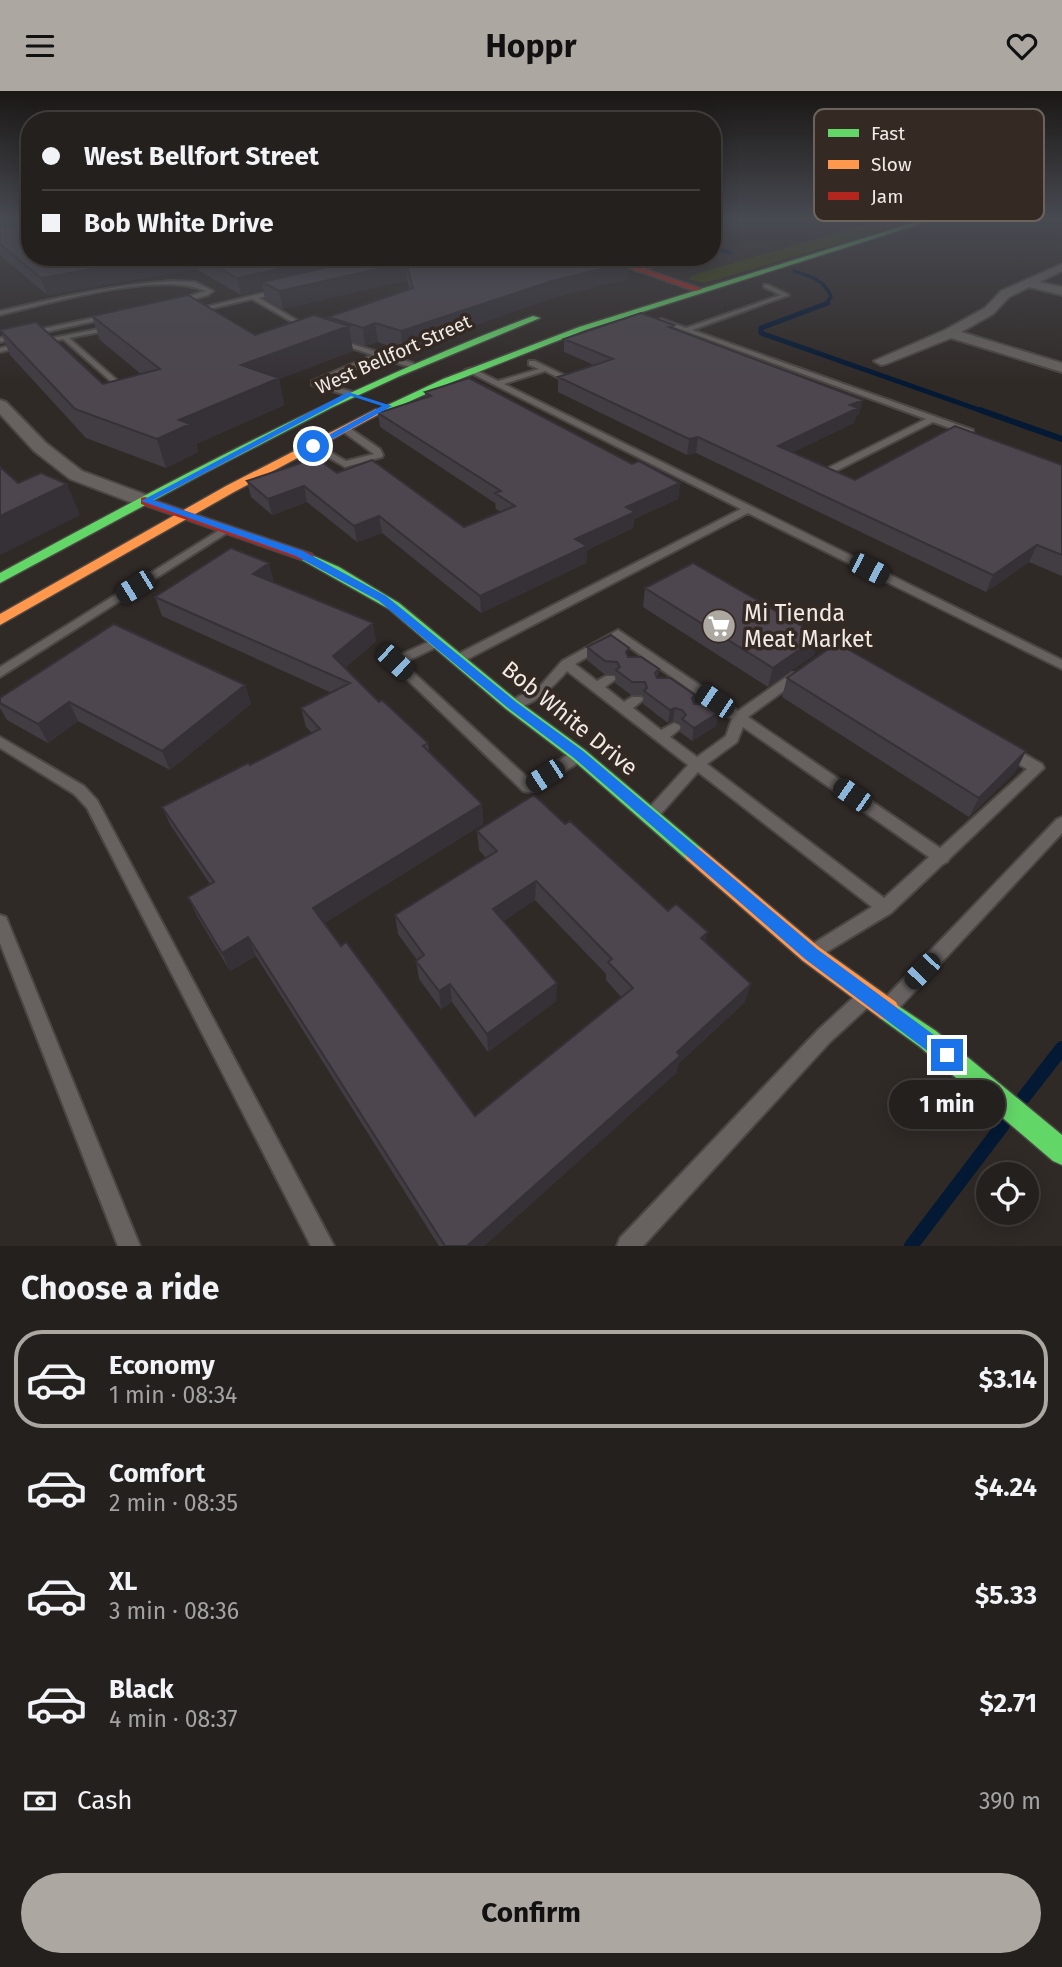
<!DOCTYPE html>
<html lang="en">
<head>
<meta charset="utf-8">
<style>
	body { margin:0; font-family:"Fira Sans",sans-serif; background:#2c2826; color:#f1f3f6; height:100vh; display:flex; flex-direction:column; font-size:26px; white-space:nowrap }
	* { box-sizing:border-box; margin:0 }
	p { font-size:23px; color:#a3a3a4 }
	.icon { flex:none; width:38px; height:38px; fill:none; stroke:currentColor; stroke-width:2; stroke-linecap:round; stroke-linejoin:round }
	.map { position:relative; height:1155px; overflow:hidden }
	.drawer { display:flex; flex-direction:column; background:#24201d; flex:1 }
	.drawer>* { flex:none }
	.hud { position:absolute; left:21px; top:21px; width:700px; height:154px; border-radius:28px; box-shadow:0 4px 18px #0003,0 0 0 2px #413e3b; display:grid; align-content:center; height:154px; padding:0 21px; background:#24201d }
	.buttons { position:absolute; left:976px; top:1071px; display:grid; gap:14px }
	.buttons a { display:grid; place-items:center; width:63px; height:63px; border-radius:50%; background:#24201d; box-shadow:0 4px 18px #0003,0 0 0 2px #413e3b; font-size:35px }
	.end { position:absolute; width:32px; height:32px; margin:-16px; border:9px solid #1a73e8; background:#fff; box-shadow:0 0 0 4px #fff }
	.from { border-radius:50% }
	.bubble { position:absolute; height:49px; border-radius:24px; background:#24201d; box-shadow:0 4px 18px #0003,0 0 0 2px #413e3b; font-size:23px; font-weight:700; line-height:49px; text-align:center }
	.car { position:absolute; width:21px; height:42px; margin:-21px -10px; border-radius:9px; box-shadow:0 0 5px 2px #0007; background:linear-gradient(#222 24%,#8ab4d8 0 40%,#222 0 76%,#8ab4d8 0 86%,#222 0) }
	.hud b { display:flex; align-items:center; gap:24px; height:66px; font-size:26px }
	.hud b+b { border-top:2px solid #413e3b }
	.hud i { width:18px; height:18px; background:#f1f3f6 }
	ul { padding:0; list-style:none }
	li { display:flex; align-items:center; gap:21px; height:98px; margin:0 14px 10px; padding:0 7px; border:4px solid transparent; border-radius:28px }
	li div { flex:1 }
	li b { display:block; font-size:26px }
	li em { font-style:normal; font-weight:700 }
	li.on { border-color:#ada7a2 }
	li>.icon { width:63px; height:63px; stroke-width:1.5 }
	h2 { padding:0 21px; font-size:32px; line-height:84px }
	.pay { display:flex; align-items:center; gap:18px; height:77px; padding:0 21px; font-size:26px }
	.pay p { margin-inline-start:auto }
	.cta { display:flex; gap:14px; margin-top:auto; padding:14px 21px }
	.cta a { flex:1; height:80px; border-radius:42px; background:#ada7a2; color:#111; font-size:28px; font-weight:700; line-height:80px; text-align:center }
	header { display:flex; justify-content:space-between; align-items:center; height:91px; padding:0 21px; background:#ada7a2; color:#111; font-size:32px; font-weight:700 }
	.map>svg:first-child { display:block }
	.green { fill:#3a430b }
	.lines { fill:none; stroke-linecap:round; stroke-linejoin:round }
	.stream-far3 { stroke:#041934; stroke-width:3.5 }
	.stream-far2 { stroke:#041934; stroke-width:5 }
	.stream-far1 { stroke:#041934; stroke-width:6 }
	.stream { stroke:#041934; stroke-width:14 }
	.lane-casing { stroke:#4b4643; stroke-width:4 }
	.street-casing { stroke:#4b4643; stroke-width:4 }
	.fast-casing { stroke:#4b4643; stroke-width:3 }
	.slow-casing { stroke:#4b4643; stroke-width:3 }
	.jam-casing { stroke:#4b4643; stroke-width:3 }
	.lane { fill:#67625f; fill-rule:evenodd }
	.street { fill:#67625f; fill-rule:evenodd }
	.fast { fill:#63d668; fill-rule:evenodd }
	.slow { fill:#ff974d; fill-rule:evenodd }
	.jam { fill:#b3261e; fill-rule:evenodd }
	.wall { fill:#423c43 }
	.shaded-wall { fill:#363137 }
	.building { fill:#4d464e; stroke:#363137; stroke-width:2 }
	.route { fill:#1a73e8 }
	.labels { text-anchor:middle; stroke-width:7; stroke-linejoin:round; paint-order:stroke }
	.far-street-label { font-size:19px; fill:#f1eae5; stroke:#342923 }
	.poi-label { font-size:23px; fill:#f1eae5; stroke:#342923; text-anchor:start }
	.street-label { font-size:23px; fill:#f1eae5; stroke:#342923 }
	.key { fill:#342923; stroke:#6d635d; stroke-width:2 }
	.key-label { font-size:19px; fill:#f1eae5 }
</style>
</head>
<body>
<header><svg class="icon" aria-label="menu" viewBox="0 0 24 24"><path d="M4 6h16M4 12h16M4 18h16"/></svg>Hoppr<svg class="icon" aria-label="heart" viewBox="0 0 24 24"><path d="M12 20l-8-8c-3-5 5-10 8-4 3-6 11-1 8 4z"/></svg></header>
<div class="map">
<svg width="1062" height="1155" viewBox="0 0 1062 1155">
	<rect width="100%" height="100%" fill="#302a27"/>
	<path class="green" d="M880 129H918L705 192 688 188 696 183Z"/>
	<g class="lines">
		<path class="stream-far3" d="M712 156 731 162
			M794 180C810 185 825 189 831 206L825 214"/>
		<path class="stream-far2" d="M828 212 761 237V242L985 321"/>
		<path class="stream-far1" d="M980 319 1062 348"/>
		<path class="stream" d="M1024 1006 1062 957
			M911 1155 1003 1034"/>
		<g class="lane-casing">
			<path id="lane" d="M675 166H685L637 180 634 178Z
				M171 190 195 191 213 200 208 204 177 213 175 210 206 200C158 179 52 212 0 224V220C57 207 113 194 171 190Z
				M764 194H768L789 204 692 239 973 339V343H967L933 331 832 382H826V378L926 328 658 230 661 228 686 237 781 204 764 196Z
				M280 198 282 201 259 207 312 238V240H308L252 208 192 222 189 220Z
				M107 224 109 225V227L0 251V247Z
				M113 235 116 237 115 238 69 247 126 297V301H123L63 248 41 252 38 250Z
				M336 248 413 272 414 274 410 276 380 267 322 292 353 301V305H350L312 294V290L373 264 334 251 333 250Z
				M23 252 25 253V255L0 261V257Z
				M529 270H535L574 289 567 291 545 280 504 293 1062 569V578L748 422 462 571H454L452 568 454 565 741 418 465 279 472 277 498 290 539 278 529 274Z
				M342 336H348L380 358 383 364 382 366 345 376 309 355 316 353 346 370 374 363 342 340Z
				M226 435 230 436V440L0 586V576Z
				M618 539 738 620 792 582H800L802 585 800 588 748 626 940 757 1027 678 1004 665 1002 661 1004 657H1014L1042 673 1044 677 950 767 947 771 943 773 891 822 820 865 814 862 812 857 814 852 872 816 698 681 658 726 653 728 648 726 646 722 648 718 688 674 567 580C555 594 529 620 508 617L507 614 508 611 541 594 562 570ZM618 548 732 628 726 645 697 666 670 646 681 637 679 634 674 632 661 639 633 617 643 609 642 606H632L624 611 605 596 616 588 614 585H606L597 590 575 573ZM743 636 929 766 884 807 707 673 737 651Z
				M437 547 443 551 441 554 403 572 529 688 571 662H581L583 666 581 670 533 700 528 701 523 700 389 571 391 568Z
				M0 646 84 695 97 709 334 1155H311L87 717 74 703 0 657Z
				M1062 726V742L900 916 894 918 888 916 885 910 888 904 1057 728Z
				M0 824 6 826 8 831 140 1155H118L0 852Z
				M861 903 867 905 870 911 867 917 830 951 643 1155H617L620 1147 818 939 855 905Z"/>
		</g>
		<g class="street-casing">
			<path id="street" d="M1062 173V180L1039 191 1062 196V204L1029 196 1009 206 993 223 961 241 1062 272V281L951 247 886 273 881 274 874 270 945 239 985 217 1001 200Z
				M0 309 6 311 46 352 82 380 152 406 154 410 152 414H138L70 388 34 360 0 323Z"/>
		</g>
		<g class="fast-casing">
			<path id="fast" d="M922 129H933L585 239 450 292 384 322 375 320 443 288 579 236Z
				M533 225 540 227 400 285 333 316 201 384 0 492V482C174 388 347 295 533 225Z
				M307 462 339 476 399 512 518 610 585 659 701 757 704 763 701 769 694 771 687 769 573 669 506 618 389 518 302 469V463Z
				M888 908 936 940 1062 1044V1074L1053 1070 920 956 880 927 876 919 880 911Z"/>
		</g>
		<g class="slow-casing">
			<path id="slow" d="M376 318 385 320 234 401 0 534V523L226 395Z
				M694 755 701 757 819 856 896 911 900 919 896 927 888 930 880 927 803 870 687 769 684 763 687 757Z"/>
		</g>
		<g class="jam-casing">
			<path id="jam" d="M599 166H610L702 198 695 200Z
				M145 406 312 463 314 466 312 469H302L141 413V407Z"/>
		</g>
		<use href="#lane" class="lane"/>
		<use href="#street" class="street"/>
		<use href="#fast" class="fast"/>
		<use href="#slow" class="slow"/>
		<use href="#jam" class="jam"/>
	</g>
	<path class="wall" d="M0 136 30 166H613L628 171 627 188 552 207 402 260 378 251 365 255 351 251 353 260 279 288 284 314 196 353 198 361 166 377 86 347 10 264 0 239 103 293 141 283 100 249 92 225 255 244 328 229V226L410 198 407 189 283 218 265 208 263 199 241 204 196 178 47 204 0 164Z
		M674 234V237L859 323 856 325 854 332 793 361 855 389 1062 374V485L1029 471 986 501 696 362 687 364 558 301V286L594 274 564 261V248Z
		M425 301 632 373 680 392 678 408 634 428 633 437 587 459 586 472 481 522 382 442 357 451 307 411 272 424 251 406 247 390 337 382 464 436 500 421 496 418 495 412 380 336 378 322 425 307Z
		M274 490 272 491 376 550 345 577 379 611 428 652 429 660 482 713 483 733 324 832 475 1025 622 907 606 889V883L535 809 503 830 556 910 488 961 452 911 441 918 419 888 416 870 417 869 398 843 395 824 486 767 479 759 477 740 565 733 705 851 745 911 678 973 676 982 484 1155H439L256 865 230 880 197 825 188 806 210 793 171 735 162 716 250 674 312 642 306 636 301 617 332 602 162 525 155 506Z
		M645 497 819 545 814 564 768 596 643 516Z
		M587 556 629 566 659 578 657 587 695 604 694 613 718 622 716 635 692 650 680 641 681 633 680 632 673 630 668 632 643 613 644 604H631L615 592 616 584 604 583 587 569Z
		M787 587 1016 680 969 726 782 606Z
		M245 594 251 613 170 679 78 630 48 652 7 629 0 617V607Z"/>
	<path class="shaded-wall" d="M163 166H193L196 178 47 204 41 187Z
		M327 166H410L262 191 263 199 241 204 237 187Z
		M628 171 627 188 552 207 402 260 401 240 552 190Z
		M406 172 407 189 283 218 279 200Z
		M375 232 378 251 365 255 363 237Z
		M349 235 353 260 279 288 284 314 196 353 198 361 166 377 157 348 241 274Z
		M863 309 859 323 856 325 854 332 775 370 778 355 850 314Z
		M698 346 696 362 687 364 689 348Z
		M680 392 678 408 634 428 633 437 587 459 586 472 481 522 480 505 626 416Z
		M67 393 80 424 0 464V425Z
		M304 395 307 411 272 424 268 408Z
		M379 425 382 442 357 451 354 435Z
		M1037 454 1029 471 986 501 993 484Z
		M269 472 274 490 257 502 253 483Z
		M373 532 376 550 337 584 333 565Z
		M819 545 814 564 768 596 773 577Z
		M245 594 251 613 170 679 162 660Z
		M69 611 78 630 48 652 38 633Z
		M675 617 673 630 668 632 670 619Z
		M718 622 716 635 692 650 694 637Z
		M1026 660 1016 680 969 726 979 707Z
		M482 713 483 733 319 836 313 817Z
		M536 790 535 809 494 837 493 818Z
		M708 841 703 860 701 847Z
		M248 846 256 865 230 880 222 862Z
		M557 892 556 910 488 961 487 943Z
		M450 893 452 911 441 918 439 900Z
		M751 893 745 911 678 973 676 982 484 1155H467Z"/>
	<path class="building" d="M30 131V166H163L41 187 0 153V136Z
		M201 166H334L237 187Z
		M372 166H492L498 169 504 168 505 166H613L628 171 552 190 401 240 375 232 363 237 328 226 413 197 406 172 279 200 262 191Z
		M188 204 255 244 314 224 349 235 241 274 279 287 179 329 190 333 157 348 75 318 0 239 36 231 103 293 160 278 92 225Z
		M641 222 674 234 669 236 863 309 850 314 858 317 778 355 855 389 955 335 1062 374V464L1037 454 993 484 698 346 689 348 558 286 613 268 564 248Z
		M469 287 632 373 639 370 680 392 626 416 635 421 575 448 587 455 480 505 379 425 354 435 304 395 268 408 247 390 316 367 337 382 372 369 464 436 515 415 495 402 501 400 378 322 431 305 425 301Z
		M0 376 18 392 41 382 67 393 0 425Z
		M231 457 269 472 253 483 373 532 333 565 379 611 382 609 428 652 423 655 482 713 313 817 341 855 346 851 475 1025 633 897 608 871 612 868 536 790 493 818 557 892 487 943 450 893 439 900 416 870 424 864 395 824 497 760 477 740 534 704 565 733 570 730 668 820 676 813 708 841 701 847 751 893 677 961 680 965 467 1155H445L248 846 222 862 188 806 214 791 162 716 248 672 250 674 320 638 301 617 350 592 155 506Z
		M693 472 819 545 773 577 645 497Z
		M114 533 245 594 162 660 69 611 38 633 0 612V607Z
		M611 544 629 557 626 561 628 566H641L659 578 655 582 657 587H670L695 604 692 607 694 613H707L718 622 694 637 682 628 686 624 682 619 675 617 670 619 644 600 647 597 645 591H632L616 579 620 576 617 571 605 570 587 556Z
		M837 552 1026 660 979 707 787 587Z"/>
	<linearGradient id="sky" x2="0" y2="1"><stop stop-color="#1a1715"/><stop offset="0.44" stop-color="#484a52"/><stop offset="1" stop-color="#484a52" stop-opacity="0"/></linearGradient>
	<rect width="1062" height="291" fill="url(#sky)"/>
	<path class="route" d="M348 301 392 315 316 357H310V354L382 315 351 305 153 409 303 460 386 505 516 611 583 660 817 858 953 958 956 964 953 970 947 973 941 970 805 868 574 667 508 617 379 510 296 465 141 410Z"/>
	<defs>
		<g id="supermarket-disc" transform="scale(1.75)"><circle r="9.5" fill="#ada7a2" stroke="#342923"/><path d="M-6-5.5h2.5l.6 2H6L4.5 2H-2.5L-4.4-4H-6ZM-1.5 3.2a1.3 1.3 0 1 0 .1 0ZM3 3.2a1.3 1.3 0 1 0 .1 0Z" fill="#fff"/></g>
	</defs>
	<g fill-rule="evenodd">
		<use href="#supermarket-disc" x="719" y="535"/>
	</g>
	<g class="labels">
		<g class="far-street-label">
			<text transform="translate(393 263) rotate(-24)" y="7">West Bellfort Street</text>
		</g>
		<g class="poi-label">
			<text x="744" y="530">Mi Tienda<tspan x="744" dy="26">Meat Market</tspan></text>
		</g>
		<g class="street-label">
			<text transform="translate(570 627) rotate(39)" y="8">Bob White Drive</text>
		</g>
	</g>
	<rect x="814" y="18" width="230" height="112" rx="10" class="key"/>
	<rect x="828" y="38" width="31" height="8" fill="#63d668"/>
	<rect x="828" y="69" width="31" height="9" fill="#ff974d"/>
	<rect x="828" y="101" width="31" height="8" fill="#b3261e"/>
	<g class="key-label">
		<text x="871" y="49">Fast</text>
		<text x="871" y="80">Slow</text>
		<text x="871" y="112">Jam</text>
	</g>
</svg>
<div class="buttons">
<a><svg class="icon" aria-label="locate" viewBox="0 0 24 24"><circle cx="12" cy="12" r="6"/><path d="M12 2v4M12 18v4M2 12h4M18 12h4"/></svg></a>
</div>
<i class="end from" style="left:313px;top:355px"></i>
<i class="end" style="left:947px;top:964px"></i>
<div class="bubble" style="left:889px;top:989px;width:116px">1 min</div>
<i class="car" style="left:869px;top:478px;rotate:117deg"></i>
<i class="car" style="left:135px;top:496px;rotate:238deg"></i>
<i class="car" style="left:395px;top:571px;rotate:133deg"></i>
<i class="car" style="left:715px;top:610px;rotate:304deg"></i>
<i class="car" style="left:545px;top:685px;rotate:237deg"></i>
<i class="car" style="left:852px;top:704px;rotate:305deg"></i>
<i class="car" style="left:922px;top:880px;rotate:224deg"></i>
<div class="hud">
<b><i class="from"></i>West Bellfort Street</b>
<b><i></i>Bob White Drive</b>
</div>
</div>
<section class="drawer">
<h2>Choose a ride</h2>
<ul>
<li class="on"><svg class="icon" aria-label="car" viewBox="0 0 24 24"><path d="M5 17H2v-5l4-1 3-4h7l3 4 3 1v5h-3M9 17h6M6 11h13"/><circle cx="7" cy="17" r="2"/><circle cx="17" cy="17" r="2"/></svg><div><b>Economy</b><p>1 min · 08:34</p></div><em>$3.14</em></li>
<li><svg class="icon" aria-label="car" viewBox="0 0 24 24"><path d="M5 17H2v-5l4-1 3-4h7l3 4 3 1v5h-3M9 17h6M6 11h13"/><circle cx="7" cy="17" r="2"/><circle cx="17" cy="17" r="2"/></svg><div><b>Comfort</b><p>2 min · 08:35</p></div><em>$4.24</em></li>
<li><svg class="icon" aria-label="car" viewBox="0 0 24 24"><path d="M5 17H2v-5l4-1 3-4h7l3 4 3 1v5h-3M9 17h6M6 11h13"/><circle cx="7" cy="17" r="2"/><circle cx="17" cy="17" r="2"/></svg><div><b>XL</b><p>3 min · 08:36</p></div><em>$5.33</em></li>
<li><svg class="icon" aria-label="car" viewBox="0 0 24 24"><path d="M5 17H2v-5l4-1 3-4h7l3 4 3 1v5h-3M9 17h6M6 11h13"/><circle cx="7" cy="17" r="2"/><circle cx="17" cy="17" r="2"/></svg><div><b>Black</b><p>4 min · 08:37</p></div><em>$2.71</em></li>
</ul>
<div class="pay"><svg class="icon" aria-label="cash" viewBox="0 0 24 24"><path d="M3 7h18v10H3z"/><circle cx="12" cy="12" r="2"/></svg>Cash<p>390 m</p></div>
<div class="cta"><a>Confirm</a></div>
</section>
</body>
</html>
